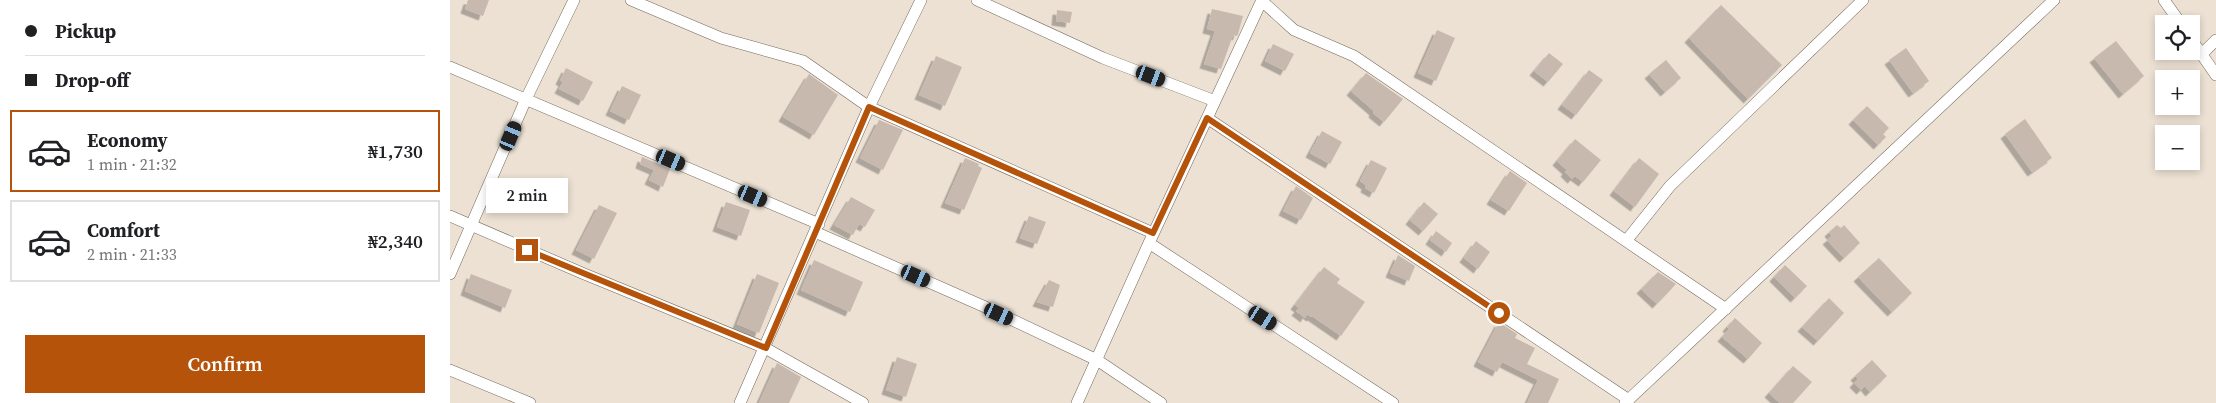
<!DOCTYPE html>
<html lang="en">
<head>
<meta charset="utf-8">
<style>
	body { margin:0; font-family:"Source Serif 4",serif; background:#f2f2f2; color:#202124; height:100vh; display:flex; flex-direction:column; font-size:19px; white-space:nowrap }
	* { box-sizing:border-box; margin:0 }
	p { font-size:16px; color:#757577 }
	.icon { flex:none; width:28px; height:28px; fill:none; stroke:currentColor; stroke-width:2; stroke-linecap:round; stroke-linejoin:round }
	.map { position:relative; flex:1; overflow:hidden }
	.details { display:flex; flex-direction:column; background:#fff; width:450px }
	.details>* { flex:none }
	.hud { display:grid; align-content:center; height:110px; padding:0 25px; background:#fff }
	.controls { position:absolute; left:1705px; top:15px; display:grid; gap:10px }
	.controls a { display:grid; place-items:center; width:45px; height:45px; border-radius:0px; background:#fff; box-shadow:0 2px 8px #0003; font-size:25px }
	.end { position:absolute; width:22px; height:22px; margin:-11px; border:6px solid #b45309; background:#fff; box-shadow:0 0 0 2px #fff }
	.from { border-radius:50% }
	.bubble { position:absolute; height:35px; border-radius:0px; background:#fff; box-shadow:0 2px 8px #0003; font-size:16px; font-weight:600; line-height:35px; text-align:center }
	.car { position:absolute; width:15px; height:30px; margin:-15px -8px; border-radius:6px; box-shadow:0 0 4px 1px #0007; background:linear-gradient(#222 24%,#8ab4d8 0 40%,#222 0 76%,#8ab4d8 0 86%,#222 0) }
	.hud b { display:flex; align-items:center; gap:18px; height:48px; font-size:19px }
	.hud b+b { border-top:1px solid #e0e0e0 }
	.hud i { width:12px; height:12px; background:#202124 }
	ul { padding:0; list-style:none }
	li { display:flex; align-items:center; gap:15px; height:82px; margin:0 10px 8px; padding:0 15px; border:2px solid #e0e0e0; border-radius:0px }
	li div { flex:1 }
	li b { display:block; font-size:19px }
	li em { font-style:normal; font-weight:600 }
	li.current { border-color:#b45309 }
	li>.icon { width:45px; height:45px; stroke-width:1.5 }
	.button { display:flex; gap:10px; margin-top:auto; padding:10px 25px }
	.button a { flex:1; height:58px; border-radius:0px; background:#b45309; color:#fff; font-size:20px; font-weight:600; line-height:58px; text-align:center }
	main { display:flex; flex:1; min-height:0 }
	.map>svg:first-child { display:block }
	.building { fill:#c8b9af; filter:url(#shadow) }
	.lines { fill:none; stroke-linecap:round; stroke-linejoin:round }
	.street-casing { stroke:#72685c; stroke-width:12 }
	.street { stroke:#fff; stroke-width:11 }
	.route { stroke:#b45309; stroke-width:6 }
</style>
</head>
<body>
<main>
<section class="details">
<div class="hud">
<b><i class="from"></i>Pickup</b>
<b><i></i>Drop-off</b>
</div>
<ul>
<li class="current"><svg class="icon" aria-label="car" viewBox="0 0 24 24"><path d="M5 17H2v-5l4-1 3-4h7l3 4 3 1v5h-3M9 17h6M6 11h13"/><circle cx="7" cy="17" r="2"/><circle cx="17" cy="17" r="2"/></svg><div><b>Economy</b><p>1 min · 21:32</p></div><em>₦1,730</em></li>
<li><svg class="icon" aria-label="car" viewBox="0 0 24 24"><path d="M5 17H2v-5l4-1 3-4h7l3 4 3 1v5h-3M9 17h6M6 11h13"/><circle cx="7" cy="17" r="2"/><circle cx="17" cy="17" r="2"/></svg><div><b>Comfort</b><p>2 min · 21:33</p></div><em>₦2,340</em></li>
</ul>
<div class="button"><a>Confirm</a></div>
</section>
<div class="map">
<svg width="1766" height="403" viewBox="0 0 1766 403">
	<defs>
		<filter id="shadow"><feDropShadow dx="-4.5" dy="4.5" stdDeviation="0" flood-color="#0004"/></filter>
	</defs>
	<rect width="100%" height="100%" fill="#ece1d3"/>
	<path class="building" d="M18 0H39L33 16 15 9Z
		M1271 5 1332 65 1298 99 1239 38Z
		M762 9 793 16 788 34 787 36 783 35 771 69 754 64 765 31 757 29Z
		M607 10 622 12 620 23 606 21Z
		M987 30 1005 38 986 81 968 73Z
		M1666 41 1694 76 1673 94 1644 58Z
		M823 44 844 54 835 71 815 61Z
		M1456 48 1479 81 1463 93 1439 60Z
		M1099 53 1113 64 1098 82 1084 71Z
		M486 56 512 67 495 106 469 95Z
		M1216 60 1231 78 1215 92 1199 74Z
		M116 68 143 82 133 101 109 89 113 82 110 80Z
		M1139 70 1153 80 1126 115 1112 105Z
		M916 73 953 99 934 122 923 113 924 111 901 91Z
		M359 74 388 95 364 135 333 117Z
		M172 86 191 95 179 120 160 111Z
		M1417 106 1439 128 1433 134 1436 137 1428 145 1403 120Z
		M1575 119 1602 158 1582 172 1555 134Z
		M429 120 453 130 433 170 410 158Z
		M872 131 892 142 880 164 860 153Z
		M1125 139 1151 160 1133 182 1125 176 1122 179 1115 172 1117 170 1107 161Z
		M192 157 220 169 213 187 199 180 204 170 190 164Z
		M515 158 529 164 528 166 532 168 514 210 495 203Z
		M1189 158 1209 174 1185 207 1164 191Z
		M921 160 937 168 924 193 915 188 916 185 910 181Z
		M1060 171 1077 183 1059 211 1041 200Z
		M846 186 863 198 851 220 833 211Z
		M401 197 425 210 415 227 409 224 403 235 384 225Z
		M276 202 300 210 291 236 267 227Z
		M974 202 988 214 973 231 960 220Z
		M149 205 167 213 144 259 126 250Z
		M579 216 596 222 587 244 570 238Z
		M1387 225 1391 228 1394 225 1410 243 1394 258 1377 240 1382 236 1379 232Z
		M986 231 1002 243 996 252 980 240Z
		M1026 241 1040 252 1028 269 1014 258Z
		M948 255 965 266 959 281 940 273Z
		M1429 258 1462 293 1442 312 1408 277Z
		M364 260 413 282 400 312 351 290Z
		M1335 265 1357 286 1345 298 1324 277Z
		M874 267 890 279 887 283 915 302 891 336 862 316 861 317 857 314 855 318 846 311 849 308 845 305Z
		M1208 272 1226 284 1207 304 1191 289Z
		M21 274 62 290 55 308 15 291Z
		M307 274 329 283 309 333 287 324Z
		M599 280 610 285 603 307 587 302Z
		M1379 298 1394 313 1368 341 1352 327Z
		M1285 318 1312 343 1298 359 1272 337 1279 329 1277 327Z
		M1049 322 1067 334 1065 338 1085 348 1077 364 1109 379 1098 403H1077L1088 380 1052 362 1047 372 1028 362Z
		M447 357 467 364 456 397 436 390Z
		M1422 360 1437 376 1420 392 1415 386 1411 390 1404 383 1408 379 1405 376Z
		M327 363 351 377 339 403H309Z
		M1343 366 1362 382 1343 403H1330L1319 393Z"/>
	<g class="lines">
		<g class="street-casing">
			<path id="street" d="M181 0 271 38 353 61 419 107 290 403
				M471 0 419 107 703 233
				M527 0 653 58 765 101
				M1714 0 1731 24
				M812 1 844 30 904 56 1276 309
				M1741 39 1766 75
				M1752 54 1766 40
				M0 67 369 224
				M757 118 1179 400
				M0 216 132 273 315 348 413 403
				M365 232 533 306 647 360 711 403
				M1176 241 1220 186 1413 0
				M699 243 943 403
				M0 274 76 99 124 0
				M0 370 80 403
				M627 403 699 243 812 0
				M1175 403 1604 0"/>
		</g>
		<use href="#street" class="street"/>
	</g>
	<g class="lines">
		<path class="route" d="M77 250 316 348 419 107 703 233 757 118 1049 313"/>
	</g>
</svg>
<div class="controls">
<a><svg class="icon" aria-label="locate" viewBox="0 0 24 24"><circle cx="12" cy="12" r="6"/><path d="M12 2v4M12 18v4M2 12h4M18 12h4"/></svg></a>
<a>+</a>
<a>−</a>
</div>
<i class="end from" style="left:1049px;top:313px"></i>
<i class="end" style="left:77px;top:250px"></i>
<div class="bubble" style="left:36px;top:178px;width:82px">2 min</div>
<i class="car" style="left:701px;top:76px;rotate:111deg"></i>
<i class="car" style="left:61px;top:136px;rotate:23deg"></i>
<i class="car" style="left:221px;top:160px;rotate:113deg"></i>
<i class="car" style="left:303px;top:196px;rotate:113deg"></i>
<i class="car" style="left:466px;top:276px;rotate:114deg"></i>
<i class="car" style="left:549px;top:314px;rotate:115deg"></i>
<i class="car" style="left:813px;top:318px;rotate:123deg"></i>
</div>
</main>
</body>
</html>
